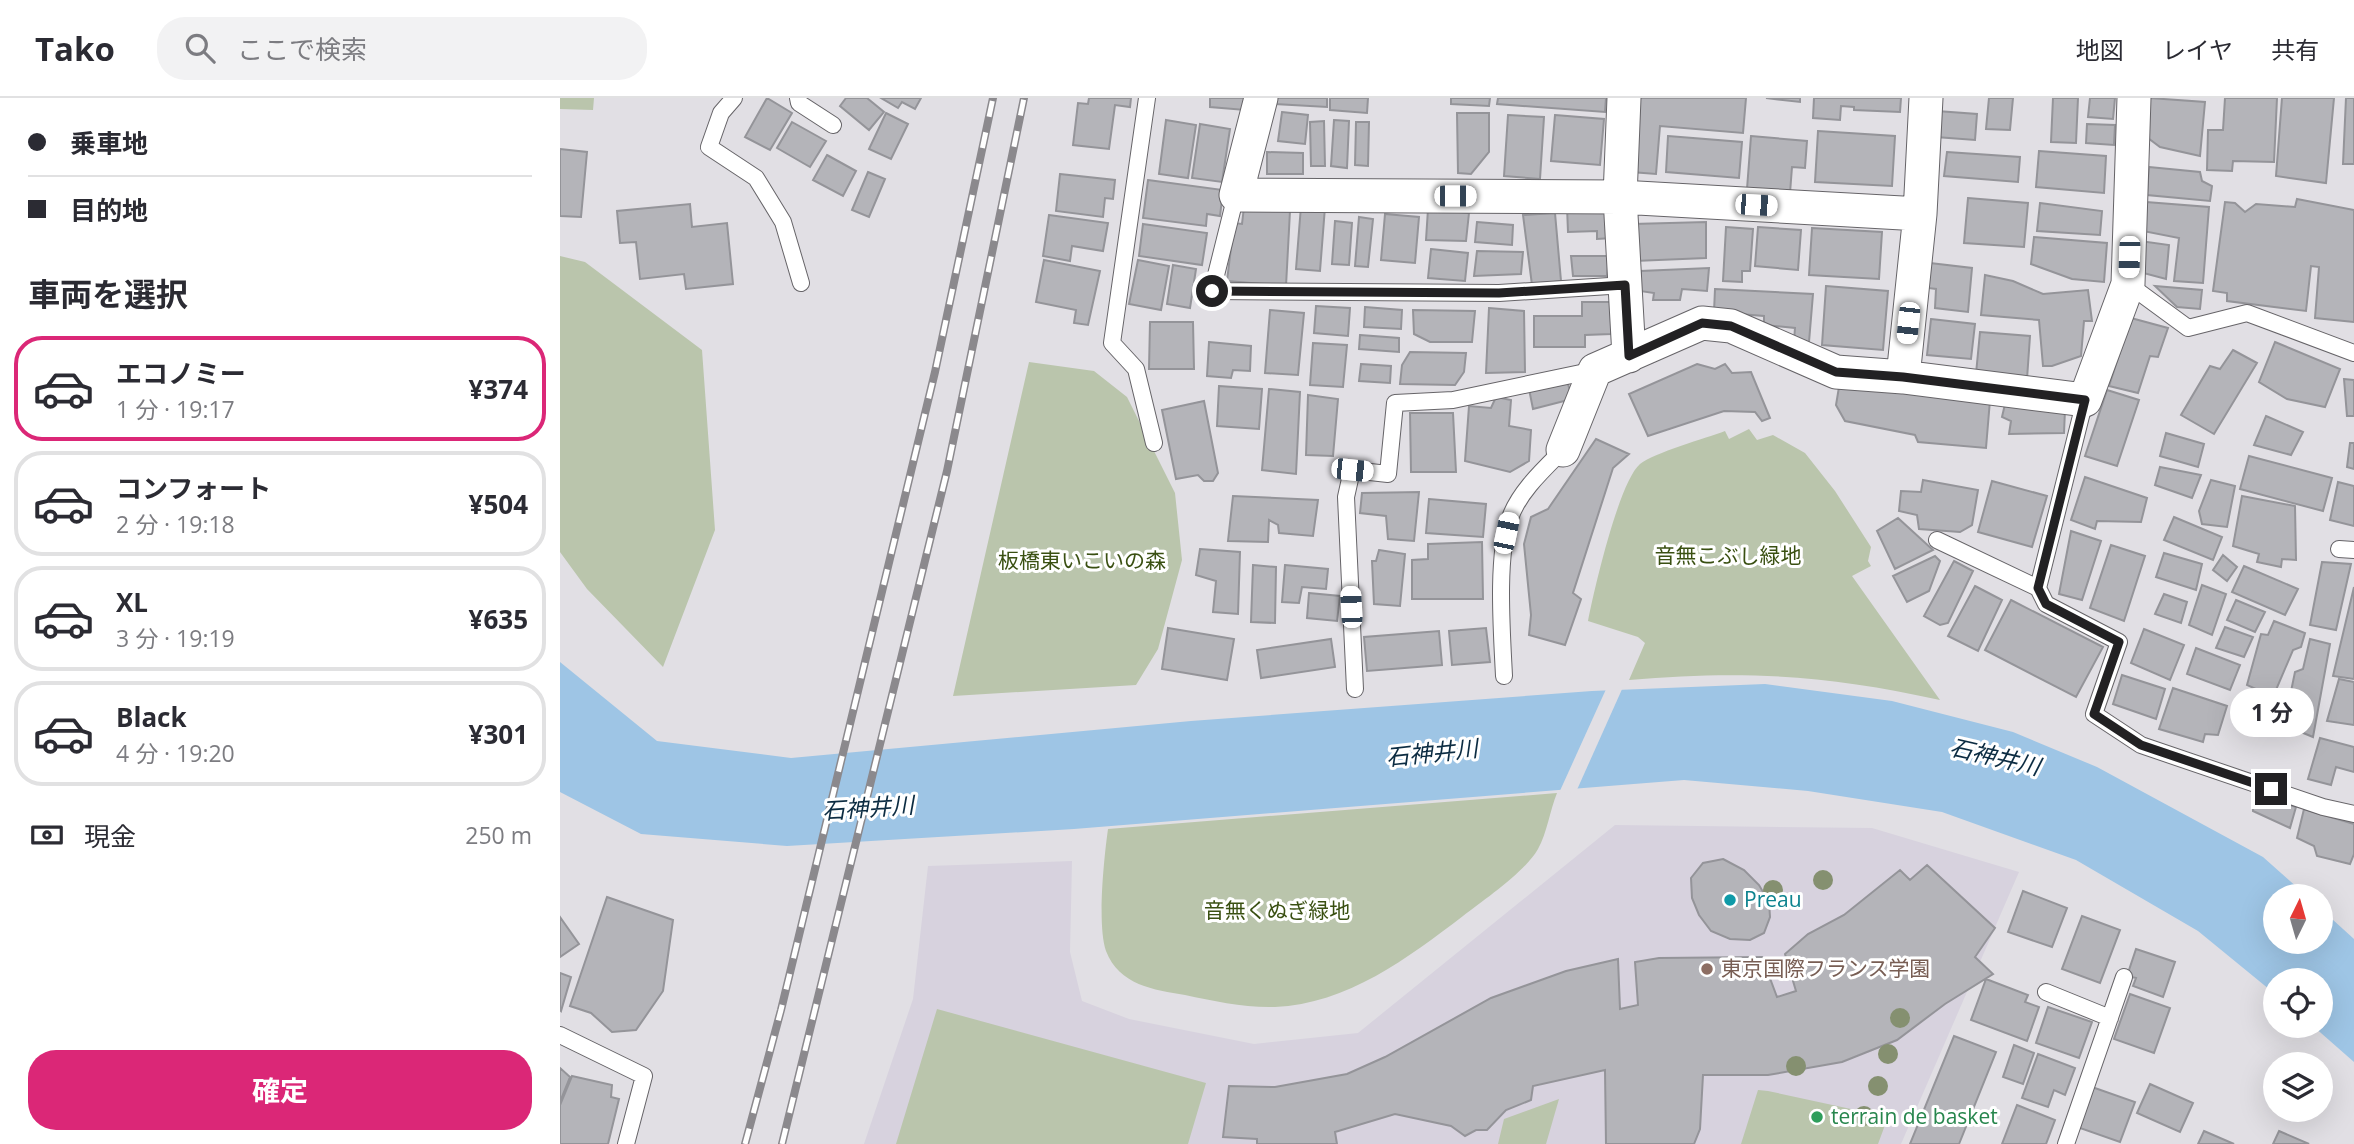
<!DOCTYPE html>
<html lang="ja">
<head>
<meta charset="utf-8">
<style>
	body { margin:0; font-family:"Open Sans","Noto Sans JP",sans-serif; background:#f2f2f3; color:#2b2b33; height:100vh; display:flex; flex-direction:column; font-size:26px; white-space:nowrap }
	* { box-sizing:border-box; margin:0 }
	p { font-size:23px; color:#7c7c81 }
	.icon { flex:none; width:38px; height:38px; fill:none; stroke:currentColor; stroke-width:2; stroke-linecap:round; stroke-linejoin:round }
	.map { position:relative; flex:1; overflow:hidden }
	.sheet { display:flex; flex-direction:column; background:#fff; width:560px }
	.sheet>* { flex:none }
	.hud { display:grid; align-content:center; height:154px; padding:0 28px; background:#fff }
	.needle { width:46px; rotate:5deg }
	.tools { position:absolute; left:1703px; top:786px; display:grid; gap:14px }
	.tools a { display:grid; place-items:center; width:70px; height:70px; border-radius:50%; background:#fff; box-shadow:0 7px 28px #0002; font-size:35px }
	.end { position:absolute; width:32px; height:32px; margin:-16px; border:9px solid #222123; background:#fff; box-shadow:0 0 0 4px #fff }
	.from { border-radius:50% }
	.bubble { position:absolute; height:49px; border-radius:24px; background:#fff; box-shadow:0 7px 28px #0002; font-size:23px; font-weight:700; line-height:49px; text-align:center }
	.car { position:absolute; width:21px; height:42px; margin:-21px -10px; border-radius:9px; box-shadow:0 0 5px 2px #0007; background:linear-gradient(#fff 24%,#345 0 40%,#fff 0 76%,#345 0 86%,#fff 0) }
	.hud b { display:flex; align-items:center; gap:24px; height:66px; font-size:26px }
	.hud b+b { border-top:2px solid #e1e1e2 }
	.hud i { width:18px; height:18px; background:#2b2b33 }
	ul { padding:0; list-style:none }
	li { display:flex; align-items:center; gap:21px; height:105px; margin:0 14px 10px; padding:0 14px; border:4px solid #e1e1e2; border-radius:28px }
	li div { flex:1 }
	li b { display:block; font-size:26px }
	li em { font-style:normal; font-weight:700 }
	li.current { border-color:#db2777 }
	li>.icon { width:63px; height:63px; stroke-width:1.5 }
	h2 { padding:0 28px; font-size:32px; line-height:84px }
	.pay { display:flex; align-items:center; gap:18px; height:77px; padding:0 28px; font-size:26px }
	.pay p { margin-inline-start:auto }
	.action { display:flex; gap:14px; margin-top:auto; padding:14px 28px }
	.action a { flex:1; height:80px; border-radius:28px; background:#db2777; color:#fff; font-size:28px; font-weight:700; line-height:80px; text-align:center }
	header { display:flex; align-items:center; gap:42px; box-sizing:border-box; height:98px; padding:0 35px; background:#fff; border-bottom:2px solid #e1e1e2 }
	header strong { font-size:33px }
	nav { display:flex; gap:38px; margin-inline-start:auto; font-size:24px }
	.search { width:490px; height:63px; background:#f2f2f3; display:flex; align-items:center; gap:18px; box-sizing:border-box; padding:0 24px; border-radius:28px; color:#7c7c81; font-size:26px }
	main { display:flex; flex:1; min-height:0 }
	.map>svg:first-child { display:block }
	.built { fill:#d7d2de }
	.green { fill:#bac5ac }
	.water { fill:#9ec5e5 }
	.pier { fill:#e1dfe4 }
	.building { fill:#b4b4b9; stroke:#949499; stroke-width:2 }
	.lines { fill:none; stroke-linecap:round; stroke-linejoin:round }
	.lane-casing { stroke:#666468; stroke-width:18 }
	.street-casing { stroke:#666468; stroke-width:35 }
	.lane { stroke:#fff; stroke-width:16 }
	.street { stroke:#fff; stroke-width:33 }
	.rail-casing { stroke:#8b898d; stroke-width:8 }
	.rail { stroke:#fff; stroke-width:5; stroke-dasharray:16; stroke-linecap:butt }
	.tree { fill:#859070 }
	.route { stroke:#222123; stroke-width:9 }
	.culture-dot { fill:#0f9aa8; stroke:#fff; stroke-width:2.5 }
	.education-dot { fill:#8d6e63; stroke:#fff; stroke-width:2.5 }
	.leisure-dot { fill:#2e9e5b; stroke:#fff; stroke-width:2.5 }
	.labels { text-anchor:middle; stroke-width:6; stroke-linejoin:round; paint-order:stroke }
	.park-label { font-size:21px; fill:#3a5012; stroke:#fff }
	.culture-label { font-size:21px; fill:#0d838f; stroke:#fff; text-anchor:start }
	.education-label { font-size:21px; fill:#785e54; stroke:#fff; text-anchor:start }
	.leisure-label { font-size:21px; fill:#27864d; stroke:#fff; text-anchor:start }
	.water-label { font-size:23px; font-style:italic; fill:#0c2c42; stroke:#fff }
</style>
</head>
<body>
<header>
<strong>Tako</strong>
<div class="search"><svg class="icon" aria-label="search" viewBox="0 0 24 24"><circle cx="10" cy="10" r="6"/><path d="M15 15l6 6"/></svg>ここで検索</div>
<nav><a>地図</a><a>レイヤ</a><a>共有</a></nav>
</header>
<main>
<section class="sheet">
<div class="hud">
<b><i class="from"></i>乗車地</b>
<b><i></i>目的地</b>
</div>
<h2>車両を選択</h2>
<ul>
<li class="current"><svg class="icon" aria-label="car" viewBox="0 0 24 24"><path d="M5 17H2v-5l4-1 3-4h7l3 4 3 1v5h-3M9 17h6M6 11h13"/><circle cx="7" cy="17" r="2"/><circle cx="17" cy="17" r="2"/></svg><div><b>エコノミー</b><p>1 分 · 19:17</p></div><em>¥374</em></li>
<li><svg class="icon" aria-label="car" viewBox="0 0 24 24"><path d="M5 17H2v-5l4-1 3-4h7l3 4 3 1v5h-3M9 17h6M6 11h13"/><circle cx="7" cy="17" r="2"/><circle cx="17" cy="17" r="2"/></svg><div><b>コンフォート</b><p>2 分 · 19:18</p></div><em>¥504</em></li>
<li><svg class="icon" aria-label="car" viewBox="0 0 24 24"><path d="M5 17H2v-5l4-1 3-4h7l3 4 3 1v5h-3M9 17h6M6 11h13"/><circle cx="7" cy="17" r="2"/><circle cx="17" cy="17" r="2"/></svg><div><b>XL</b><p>3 分 · 19:19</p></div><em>¥635</em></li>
<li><svg class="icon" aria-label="car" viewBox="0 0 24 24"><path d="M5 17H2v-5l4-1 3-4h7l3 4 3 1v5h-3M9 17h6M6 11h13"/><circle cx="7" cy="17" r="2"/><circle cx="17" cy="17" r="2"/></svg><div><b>Black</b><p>4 分 · 19:20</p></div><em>¥301</em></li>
</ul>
<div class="pay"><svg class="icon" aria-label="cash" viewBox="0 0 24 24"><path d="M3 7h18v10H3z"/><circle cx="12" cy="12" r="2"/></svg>現金<p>250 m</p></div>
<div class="action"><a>確定</a></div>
</section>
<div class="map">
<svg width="1794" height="1046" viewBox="0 0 1794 1046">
	<rect width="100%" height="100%" fill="#e1dfe4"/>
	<path class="built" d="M1055 727 1312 730 1459 774 1341 1046H304L353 901 368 768 512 763 510 854 522 903 569 921 694 946 798 935Z"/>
	<path class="green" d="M0 0H34L33 12 0 11Z
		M0 158 25 164 142 252 155 432 103 569 27 491 0 454Z
		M469 264 534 273 567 299 615 395 622 462 598 551 576 587 393 598Z
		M1189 331 1197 342 1213 337 1245 355 1275 393 1311 449 1308 463 1311 468 1292 478 1380 602C1267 577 1183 572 1069 582L1085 545 1078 539 1028 523C1034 492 1059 384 1080 366 1093 355 1147 340 1165 333L1169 341Z
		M997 695C990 712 987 735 978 751 966 773 924 802 903 818 848 860 787 906 715 909 685 910 654 903 625 897 594 892 559 887 546 853 537 827 544 760 548 731Z
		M377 911 646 985 628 1046H336Z
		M1198 992 1208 993 1328 1019 1318 1046H1181Z
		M999 1001 986 1046H938L944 1021Z"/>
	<path class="water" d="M0 564 97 643 231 660 631 623 1032 593 1205 586 1332 603 1453 634 1537 669 1703 759 1747 798H1715V844H1760L1761 811 1794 841V964L1753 928H1760V882H1715V896L1638 833 1516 762 1382 714 1248 693 1124 682 514 731 227 748 81 736 0 694Z"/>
	<path class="pier" d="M1047 589H1063L1016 694 999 695Z"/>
	<path class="building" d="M207 0 232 15 210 52 185 39Z
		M286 0H307L324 14 309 32 280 8Z
		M321 0H361L355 11 342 4 338 10Z
		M529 0H571L570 9 555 7 549 51 513 47 518 5 528 6Z
		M650 0H686L685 12 650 9Z
		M716 0H767V9L715 6Z
		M770 0H808L807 15 770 12Z
		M891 0H930L929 8 891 6Z
		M938 0H1046L1045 14 937 6Z
		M1077 0H1186L1183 35 1100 28 1096 76 1071 74Z
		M1206 0H1240V4Z
		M1254 0H1341L1340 14 1294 12V9L1281 8 1280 22 1253 20Z
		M1429 0H1453L1450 32 1426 31Z
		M1493 0H1518L1516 45 1491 44Z
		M1530 0H1555L1553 21 1528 19Z
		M1590 0 1645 4 1640 58 1600 49 1588 40Z
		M1665 0H1717L1714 64 1673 63 1672 73 1647 72 1648 32H1663Z
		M1722 0H1774L1766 85 1716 78Z
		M1786 0H1794V66H1783Z
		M1377 13 1417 16 1415 42 1376 39Z
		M722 14 748 17 745 46 718 43Z
		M326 15 348 26 331 61 309 51Z
		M897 15H929V54L911 76 898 75Z
		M948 17 984 19 980 81 944 78Z
		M995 17 1044 21 1040 67 991 63Z
		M606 22 636 27 628 80 599 76Z
		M774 22 789 23 787 70 771 68Z
		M764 23 765 68H751L750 24Z
		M232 24 266 43 250 69 217 50Z
		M796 24H809L808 68 795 67Z
		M640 26 670 31 662 84 632 80Z
		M1527 26 1555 27 1554 47 1526 45Z
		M1258 33 1335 38 1332 88 1255 84Z
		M1108 38 1182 44 1179 80 1106 74Z
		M1191 38 1247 43 1245 70 1232 69 1230 95 1187 91Z
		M0 51 27 54 21 119 0 118Z
		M1479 53 1546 58 1544 95 1476 89Z
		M707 54 743 55V76H707Z
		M1387 54 1460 59 1458 84 1384 78Z
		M267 57 296 73 283 98 253 82Z
		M1589 69 1640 74 1642 83 1652 88 1650 103 1587 97Z
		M308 74 325 81 309 119 292 112Z
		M500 76 555 82 553 101 545 100 543 119 496 113Z
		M588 82 663 92 660 118 647 116 646 128 583 120Z
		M1408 100 1468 105 1464 149 1404 145Z
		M1737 101 1794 112V224L1755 220 1759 169 1751 168 1746 213 1667 203V195L1653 193 1665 104 1675 105 1685 114 1696 106 1735 109Z
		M1586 104 1649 109 1643 185 1614 183 1619 140 1583 133Z
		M1480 105 1542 113 1540 137 1477 133Z
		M130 106 132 129 167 125 173 186 126 191 124 176 80 181 76 144 60 145 57 113Z
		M741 108 765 109 760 173 736 171Z
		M1051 108 1052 140 1037 141V133L1008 134 1007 109Z
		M684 109 730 113 726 188 667 183 674 125 682 126Z
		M868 111 909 115 906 143 866 142Z
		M995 115 1001 183 972 187 963 117Z
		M825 116 859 119 855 165 821 162Z
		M489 117 548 125 543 153 512 148 510 163 483 158Z
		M799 119 813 121 808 169 795 168Z
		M775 123 792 125 789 167 772 166Z
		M917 124 953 127 952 147 915 144Z
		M1146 124V160L1075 163 1073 126Z
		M583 126 647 135 642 167 579 158Z
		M1166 129 1193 131 1190 173H1182V184L1163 183Z
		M1198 129 1241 132 1238 172 1195 168Z
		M1252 130 1322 134 1319 181 1249 177Z
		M1474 139 1547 145 1544 184 1512 181 1471 166Z
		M1580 143 1609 147 1606 181 1576 173Z
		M871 151 908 155 905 183 868 180Z
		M917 153 963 154 961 176 914 178Z
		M1011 158H1049L1047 178H1013Z
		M484 162 540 173 528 227 514 225 516 212 476 204Z
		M578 162 609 168 601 212 569 206Z
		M1370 165 1412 170 1408 214 1375 210 1376 191 1368 190Z
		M613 167 636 171 630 210 607 206Z
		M1149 170 1147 193 1122 191 1120 202H1093L1094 195 1080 193 1081 173Z
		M1425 177 1453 183 1483 196 1528 192 1532 223H1524L1521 258 1492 268H1483L1479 222 1421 217Z
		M1266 188 1328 193 1323 252 1262 247Z
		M1595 188 1642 192 1640 211 1617 209Z
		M1155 191 1253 196 1249 244 1234 243 1235 230 1204 227V218L1154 214Z
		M1022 204H1051V236L1025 237V249H974V218H1022Z
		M756 208 790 210 788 238 754 235Z
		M805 209 842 212 841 231 804 229Z
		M929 210 964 213 965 274 926 275Z
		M710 212 744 215 738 277 705 275Z
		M853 212 915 213 912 244H870L854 236Z
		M1571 220 1608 230 1598 259 1590 258 1578 295 1549 288Z
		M1371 221 1415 226 1411 261 1367 257Z
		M590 224H633L634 271H589Z
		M1420 234 1470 238 1467 281 1416 276Z
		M800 237 839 240V254L799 251Z
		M649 244 691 248 690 273 673 272 671 280 647 278Z
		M1715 244 1780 271 1765 309 1727 301 1699 284Z
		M753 245 787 247 783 289 750 287Z
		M1673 252 1697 265 1654 336 1621 317 1650 268 1660 271Z
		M850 254 906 255 904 274 895 287 840 286 842 267Z
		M801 266 831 268 830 285 799 283Z
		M1137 266 1155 271 1165 266 1172 275 1191 274 1210 320 1202 323 1195 314 1164 313 1088 338 1069 296Z
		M1784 281 1794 282V318H1787Z
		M1007 282 1012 301 973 311 969 291Z
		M659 288 702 291 699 331 657 328Z
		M1279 289 1430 302 1426 350 1358 344 1355 337 1285 323 1276 307Z
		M709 291 740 294 736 376 702 372Z
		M1547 292 1579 302 1557 368 1525 358Z
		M748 297 778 301 773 358 746 357Z
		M936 299 951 302 949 328 971 332 969 363 950 374 905 363 909 308 931 310Z
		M644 303 658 375 653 383H644L638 377 616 381 602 312Z
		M1445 306 1505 312 1504 335 1449 336 1451 323 1442 319Z
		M850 315H893L896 374H851Z
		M1706 318 1743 334 1731 357 1694 347Z
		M1606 335 1644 346 1638 369 1600 358Z
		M1036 341 1069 356 1053 370 1013 495 1021 501 1005 547 969 537 971 517 964 446 971 419 988 411Z
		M1790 345H1794V371L1787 369Z
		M1689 358 1772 380 1763 413 1680 391Z
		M1600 369 1641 377 1632 400 1595 387Z
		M1525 379 1587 400 1581 424 1537 423 1535 431 1511 422Z
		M1363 382 1418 392 1412 427 1400 434 1359 431 1357 417 1339 413 1341 393 1361 394Z
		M1651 382 1675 388 1667 429 1642 426 1639 413Z
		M1432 383 1487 398 1472 449 1418 434Z
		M1778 384 1794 388V428L1770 422Z
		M859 394 854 443 828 441 826 418 800 415 802 395Z
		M673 398 758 402 753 438 719 435 718 427 709 422 708 444 668 443Z
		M1682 398 1735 408 1736 462 1722 461 1721 469 1697 464 1699 456 1673 448Z
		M869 401 926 406 923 439 866 435Z
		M1614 419 1662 439 1653 462 1604 442Z
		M1338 420 1373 452 1335 471 1317 433Z
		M1511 433 1541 443 1522 502 1499 496Z
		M922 444 923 501H852V462L868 461V446Z
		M1551 447 1585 458 1564 523 1530 510Z
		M640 451 680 454 678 516 653 514 656 483 636 477Z
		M819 452 845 456 840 508 814 506 812 463H816Z
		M1604 455 1642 466 1636 492 1596 479Z
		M1663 457 1677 469 1667 483 1653 472Z
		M1375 458 1380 463 1369 493 1347 504 1333 478Z
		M1394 463 1413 473 1388 525 1380 527 1364 518Z
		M1762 464 1791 466 1776 532 1750 527Z
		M693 467 716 469 715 525 691 524Z
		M725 467 768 471 766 491 742 489 739 505 722 504Z
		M1684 468 1738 491 1725 517 1672 494Z
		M1642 487 1666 496 1652 537 1629 527Z
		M1415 488 1442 502 1418 553 1388 538Z
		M1794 489V581L1773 578Z
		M749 495 780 498 777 523 747 520Z
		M1604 496 1627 504 1621 525 1595 516Z
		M1451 502 1543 549 1516 599 1425 552Z
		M1676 502 1705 514 1695 534 1667 522Z
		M1714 523 1745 535 1741 549 1733 552 1713 599 1687 587 1701 536 1708 537Z
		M1665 529 1693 539 1684 559 1656 550Z
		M608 530 674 541 667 582 602 571Z
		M926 530 930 564 892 567 889 533Z
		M1584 531 1624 547 1610 582 1571 565Z
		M879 533 882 567 807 573 804 539Z
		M771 541 775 569 701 580 697 552Z
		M1750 541 1770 546 1753 639 1724 627 1735 574 1743 571Z
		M1636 550 1680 567 1670 592 1627 576Z
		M1562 577 1605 591 1596 621 1553 606Z
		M1779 581 1794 584V627L1767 623Z
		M1613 590 1667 608 1658 637 1645 636 1643 644 1599 631Z
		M1760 640 1794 649V674L1776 669 1771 687 1748 681Z
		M1693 695 1736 709 1730 730 1693 713Z
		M1744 711 1794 726V756L1790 766 1757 758 1754 748 1737 740Z
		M1163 761 1184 772 1199 787 1209 804 1210 819 1204 835 1190 842 1170 841 1151 833 1139 817 1132 800 1131 780 1143 765Z
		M1367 767 1435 830 1415 859 1433 876 1385 906 1337 942 1282 964 1208 977H1143L1140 1031 1134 1046H1046L1045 972 973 988 971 1002 946 1012 927 1032H916L905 1038 891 1028 835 1016 775 1034 777 1046H697V1041L663 1039 669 988 715 989 787 976 825 959 931 900 1006 873 1058 861 1060 911 1078 907 1075 864 1099 860 1202 859 1217 899 1236 893 1225 856 1248 836 1284 817 1340 772 1350 782Z
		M1463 793 1507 810 1492 849 1448 834Z
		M47 799 113 822 103 893 76 932 52 934 31 915 10 908Z
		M1522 818 1560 832 1540 885 1502 871Z
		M0 819 19 846 0 859Z
		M1576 851 1615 864 1603 899 1573 888 1576 880 1567 878Z
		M0 875 11 879 1 913 0 912Z
		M1426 881 1468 897 1465 904 1479 909 1467 943 1411 922Z
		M1570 896 1610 910 1594 955 1554 941Z
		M1488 909 1532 924 1519 960 1476 945Z
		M1394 938 1436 954 1399 1046H1350Z
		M1454 947 1474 955 1463 986 1443 979Z
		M1478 956 1515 970 1505 997 1494 992 1488 1009 1462 1000Z
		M0 970 10 979 0 1004Z
		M12 978 52 987 51 999 59 1001 48 1046H0V1007Z
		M1590 986 1633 1005 1620 1034 1577 1015Z
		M1532 989 1575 1004 1560 1044 1517 1029Z
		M1457 1007 1495 1022 1486 1046H1442Z
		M1644 1033 1674 1046H1638Z
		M1719 1033 1749 1046H1713Z"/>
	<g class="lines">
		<g class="lane-casing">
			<path id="lane" d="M174 0 161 15 149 49 196 80 223 124 241 185
				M238 0 239 5 273 27
				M587 0 552 245 576 271 594 345
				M676 97 652 193 939 195 1065 187
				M1568 186 1628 230 1687 215 1794 255
				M1377 442 1478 490 1486 506 1559 544 1534 616 1581 647 1763 709 1794 716
				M1779 451 1794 452
				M1478 490 1525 302
				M944 578C942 536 936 458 950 420 959 394 983 372 1003 352
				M795 591 786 399 792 372 828 376 835 305 893 302 1035 272
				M1486 894 1550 920
				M0 937 84 978 66 1046
				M1506 1046 1564 879"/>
		</g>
		<g class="street-casing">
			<path id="street" d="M701 0 676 97 1060 99 1360 116
				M1064 0 1060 99 1069 258
				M1343 279 1360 116 1366 0
				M1003 352 1035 272 1142 225 1171 228 1276 274 1343 279 1525 302 1568 186 1574 0"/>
		</g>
		<use href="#lane" class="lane"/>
		<use href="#street" class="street"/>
		<g class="rail-casing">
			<path id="rail" d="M185 1046 221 912 375 274 433 0
				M222 1046 387 373 464 0"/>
		</g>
		<use href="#rail" class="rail"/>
	</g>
	<g class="tree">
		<circle cx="1263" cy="782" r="10"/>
		<circle cx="1213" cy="792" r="10"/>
		<circle cx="1340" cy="920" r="10"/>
		<circle cx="1328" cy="956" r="10"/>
		<circle cx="1236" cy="968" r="10"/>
		<circle cx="1318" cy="988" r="10"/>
		<circle cx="1304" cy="1018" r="10"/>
	</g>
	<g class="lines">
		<path class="route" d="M652 193 939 195 1065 187 1069 258 1142 225 1171 228 1276 274 1343 279 1525 302 1478 490 1486 506 1559 544 1534 616 1581 647 1711 691"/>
	</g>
	<circle class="culture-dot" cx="1170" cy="802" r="7"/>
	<circle class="education-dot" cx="1147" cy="871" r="7"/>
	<circle class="leisure-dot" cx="1257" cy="1019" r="7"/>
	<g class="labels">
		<g class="park-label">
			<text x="1168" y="465">音無こぶし緑地</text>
			<text x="522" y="470">板橋東いこいの森</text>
			<text x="717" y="820">音無くぬぎ緑地</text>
		</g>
		<g class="culture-label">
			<text x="1184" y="809">Preau</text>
		</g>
		<g class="education-label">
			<text x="1161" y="878">東京国際フランス学園</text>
		</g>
		<g class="leisure-label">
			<text x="1271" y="1026">terrain de basket</text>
		</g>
		<g class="water-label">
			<text transform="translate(872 655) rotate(-6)" y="8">石神井川</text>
			<text transform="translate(1435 659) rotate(13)" y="8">石神井川</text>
			<text transform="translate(308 710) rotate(-4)" y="8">石神井川</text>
		</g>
	</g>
</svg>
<div class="tools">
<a><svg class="needle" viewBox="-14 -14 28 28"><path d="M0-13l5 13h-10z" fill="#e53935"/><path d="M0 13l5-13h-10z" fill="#7c7c81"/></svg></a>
<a><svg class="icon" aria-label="locate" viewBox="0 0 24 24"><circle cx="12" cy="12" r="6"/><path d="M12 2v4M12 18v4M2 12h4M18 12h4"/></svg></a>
<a><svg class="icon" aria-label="layers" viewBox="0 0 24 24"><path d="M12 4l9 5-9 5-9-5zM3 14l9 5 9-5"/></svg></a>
</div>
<i class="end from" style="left:652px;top:193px"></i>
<i class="end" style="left:1711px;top:691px"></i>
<div class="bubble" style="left:1670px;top:590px;width:84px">1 分</div>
<i class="car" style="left:895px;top:98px;rotate:90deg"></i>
<i class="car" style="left:1196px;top:107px;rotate:93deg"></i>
<i class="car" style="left:1569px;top:159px;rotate:182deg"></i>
<i class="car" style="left:1348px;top:225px;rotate:186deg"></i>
<i class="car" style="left:792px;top:372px;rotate:96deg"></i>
<i class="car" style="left:946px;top:435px;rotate:12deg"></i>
<i class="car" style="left:791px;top:509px;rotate:357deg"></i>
</div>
</main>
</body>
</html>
